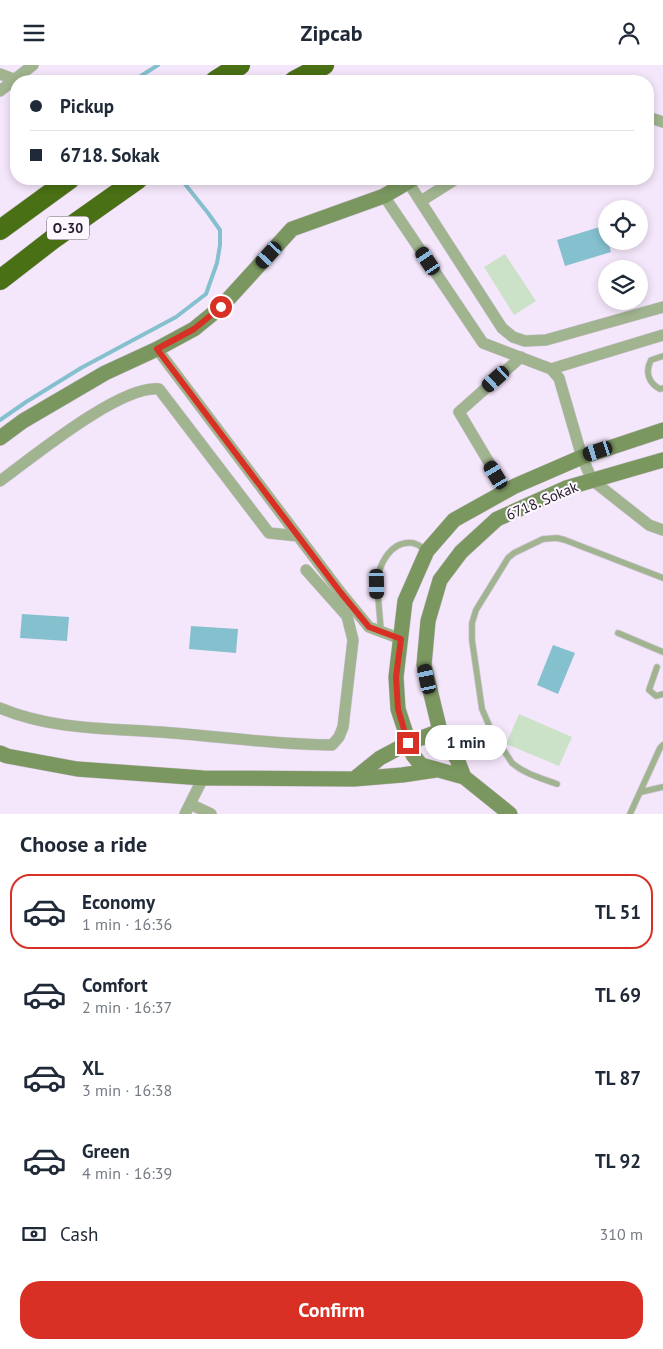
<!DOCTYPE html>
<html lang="en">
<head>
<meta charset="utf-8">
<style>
	body { margin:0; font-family:"PT Sans",sans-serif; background:#f2f2f3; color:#1f2937; height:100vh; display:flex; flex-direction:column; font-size:19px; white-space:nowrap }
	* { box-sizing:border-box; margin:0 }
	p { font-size:16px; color:#747a83 }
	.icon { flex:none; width:28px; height:28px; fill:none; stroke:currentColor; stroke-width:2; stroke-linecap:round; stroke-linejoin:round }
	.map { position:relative; height:749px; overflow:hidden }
	.drawer { display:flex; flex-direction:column; background:#fff; flex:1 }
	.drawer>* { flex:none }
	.banner { position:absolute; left:10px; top:10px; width:644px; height:110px; border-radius:20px; box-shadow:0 2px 8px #0003; display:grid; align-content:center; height:110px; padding:0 20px; background:#fff }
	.controls { position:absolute; left:598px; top:135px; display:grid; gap:10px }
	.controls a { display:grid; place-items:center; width:50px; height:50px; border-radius:50%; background:#fff; box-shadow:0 2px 8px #0003; font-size:25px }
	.end { position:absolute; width:22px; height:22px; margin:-11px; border:6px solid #d93025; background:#fff; box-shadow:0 0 0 2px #fff }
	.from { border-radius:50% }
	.bubble { position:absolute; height:35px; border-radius:18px; background:#fff; box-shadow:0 2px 8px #0003; font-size:16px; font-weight:800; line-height:35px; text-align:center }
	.car { position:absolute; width:15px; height:30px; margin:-15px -8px; border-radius:6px; box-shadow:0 0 4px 1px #0007; background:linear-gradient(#222 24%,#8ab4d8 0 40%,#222 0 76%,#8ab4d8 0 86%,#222 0) }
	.banner b { display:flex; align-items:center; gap:18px; height:48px; font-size:19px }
	.banner b+b { border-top:1px solid #e0e1e3 }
	.banner i { width:12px; height:12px; background:#1f2937 }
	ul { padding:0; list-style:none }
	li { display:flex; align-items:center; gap:15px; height:75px; margin:0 10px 8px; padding:0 10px; border:2px solid transparent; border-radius:20px }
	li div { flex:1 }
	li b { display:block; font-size:19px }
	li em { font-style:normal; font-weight:800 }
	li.current { border-color:#d93025 }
	li>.icon { width:45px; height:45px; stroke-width:1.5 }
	h2 { padding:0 20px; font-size:22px; line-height:60px }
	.pay { display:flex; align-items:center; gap:12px; height:55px; padding:0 20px; font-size:19px }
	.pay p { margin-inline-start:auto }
	.primary-button { display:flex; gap:10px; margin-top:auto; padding:10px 20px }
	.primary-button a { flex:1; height:58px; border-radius:20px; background:#d93025; color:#fff; font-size:20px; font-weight:800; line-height:58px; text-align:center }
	header { display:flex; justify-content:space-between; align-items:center; height:65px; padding:0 20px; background:#fff; font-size:22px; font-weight:800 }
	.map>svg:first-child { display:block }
	.green { fill:#cbe2c9 }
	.water { fill:#85c0cf }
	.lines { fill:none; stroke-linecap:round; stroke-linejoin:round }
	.stream { stroke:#85c0cf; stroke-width:4 }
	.lane-casing { stroke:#d0c3d5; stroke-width:7 }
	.street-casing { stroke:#d0c3d5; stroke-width:12 }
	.secondary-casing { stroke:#d0c3d5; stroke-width:16 }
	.highway-casing { stroke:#d0c3d5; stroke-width:21 }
	.lane { stroke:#a0b48f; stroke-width:5.5 }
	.street { stroke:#a0b48f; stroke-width:11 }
	.secondary { stroke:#7b9760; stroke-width:15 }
	.highway { stroke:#497014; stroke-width:20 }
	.route { stroke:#d93025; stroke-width:6 }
	.labels { text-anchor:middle; stroke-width:4; stroke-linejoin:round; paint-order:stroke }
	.shield { fill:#fdf8ff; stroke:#665f69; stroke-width:1 }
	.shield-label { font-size:14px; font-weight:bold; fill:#251d29 }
	.street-label { font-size:15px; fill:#251d29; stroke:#fdf8ff }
</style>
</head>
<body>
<header><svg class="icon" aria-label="menu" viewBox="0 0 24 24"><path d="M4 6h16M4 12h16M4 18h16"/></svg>Zipcab<svg class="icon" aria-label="person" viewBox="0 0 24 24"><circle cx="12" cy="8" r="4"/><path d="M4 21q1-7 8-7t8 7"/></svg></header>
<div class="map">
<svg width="663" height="749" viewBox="0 0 663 749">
	<rect width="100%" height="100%" fill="#f5e7fb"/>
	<path class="green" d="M505 189 536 236 514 250 484 202Z
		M519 649 572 672 559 701 506 679Z"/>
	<path class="water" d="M603 161 606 176H608L611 187 565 201 557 175Z
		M22 549 69 552 67 576 20 573Z
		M191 561 238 564 236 588 189 584Z
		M553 580 575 588 558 629 537 620Z"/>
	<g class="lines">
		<path class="stream" d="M133 16 158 0
			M0 355 26 337 81 303 176 252 206 229 217 198 220 180V165L208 148 181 114"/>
		<g class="lane-casing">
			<path id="lane" d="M663 291 651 295C645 306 648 318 660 324L663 323
				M381 566 377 519C378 501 390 475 413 478 418 479 423 483 427 486
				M618 568 663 587
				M657 602 649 625 656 631 663 629
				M557 719C541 713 525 709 512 698L492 667 482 644 472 575V558L476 545 508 493 514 488 543 474 557 473 565 475 663 513
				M641 727 663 722
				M630 749 660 683 663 680"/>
		</g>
		<g class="street-casing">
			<path id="street" d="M0 9 16 15
				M0 26 33 0
				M648 52 663 57
				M408 117 502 263 513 272 525 276 546 275 663 242
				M384 131 483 278 551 304 663 270
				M421 136 456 114
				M157 284 341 528 369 562 401 574
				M551 304 559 313 582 392 592 415 649 460 663 465
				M0 416C33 392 120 320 159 324L269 468 298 471
				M506 426 459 347 521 292
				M0 643C54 666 115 663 172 668 225 672 279 680 332 680L339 672 343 662 353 575 347 551 306 505
				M190 739 211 749
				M185 749 203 713"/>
		</g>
		<g class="secondary-casing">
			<path id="secondary" d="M0 373 23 356 105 308 157 284 194 264 221 242 292 164 384 131 413 114
				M0 688 7 691 77 704 203 713 354 714 402 710 436 705
				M464 712 457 694 440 666 424 600 428 556 440 515 461 487 497 454 566 423 663 395
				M354 714 380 693 408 678 440 666
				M510 749 464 712 421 700 413 690 398 644 396 612 405 536 427 486 454 455 515 421 582 392 663 365"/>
		</g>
		<g class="highway-casing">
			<path id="highway" d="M215 16 240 0
				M294 16 324 0
				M0 165 70 114
				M0 215 53 174 138 114"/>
		</g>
		<use href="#lane" class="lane"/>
		<use href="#street" class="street"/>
		<use href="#secondary" class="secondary"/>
		<use href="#highway" class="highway"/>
	</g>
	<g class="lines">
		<path class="route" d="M221 242 194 264 157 284 341 528 369 562 401 574 396 612 398 644 408 678"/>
	</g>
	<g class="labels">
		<rect class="shield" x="47" y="151.5" width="42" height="23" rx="4"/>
		<g class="shield-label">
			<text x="68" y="168">O-30</text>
		</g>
		<g class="street-label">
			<text transform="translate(542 436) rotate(-23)" y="5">6718. Sokak</text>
		</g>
	</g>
</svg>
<div class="controls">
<a><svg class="icon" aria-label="locate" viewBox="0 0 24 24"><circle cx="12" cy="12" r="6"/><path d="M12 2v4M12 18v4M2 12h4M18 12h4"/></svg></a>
<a><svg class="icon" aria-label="layers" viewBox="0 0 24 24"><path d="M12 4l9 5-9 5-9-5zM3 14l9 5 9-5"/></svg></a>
</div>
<i class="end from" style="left:221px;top:242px"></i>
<i class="end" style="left:408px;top:678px"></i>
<div class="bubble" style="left:425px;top:660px;width:82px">1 min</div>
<i class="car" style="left:269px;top:190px;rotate:222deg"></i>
<i class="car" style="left:428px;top:196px;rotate:326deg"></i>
<i class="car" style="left:496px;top:314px;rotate:228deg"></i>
<i class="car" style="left:598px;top:386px;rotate:252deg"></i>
<i class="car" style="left:496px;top:410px;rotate:329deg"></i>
<i class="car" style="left:377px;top:519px;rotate:179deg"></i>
<i class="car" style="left:427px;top:614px;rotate:348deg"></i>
<div class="banner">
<b><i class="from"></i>Pickup</b>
<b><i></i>6718. Sokak</b>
</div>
</div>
<section class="drawer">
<h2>Choose a ride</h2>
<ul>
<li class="current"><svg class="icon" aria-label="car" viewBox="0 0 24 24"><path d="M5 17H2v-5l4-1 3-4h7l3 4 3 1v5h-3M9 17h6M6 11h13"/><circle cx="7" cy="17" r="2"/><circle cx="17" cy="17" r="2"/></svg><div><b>Economy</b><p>1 min · 16:36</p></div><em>TL 51</em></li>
<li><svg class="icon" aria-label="car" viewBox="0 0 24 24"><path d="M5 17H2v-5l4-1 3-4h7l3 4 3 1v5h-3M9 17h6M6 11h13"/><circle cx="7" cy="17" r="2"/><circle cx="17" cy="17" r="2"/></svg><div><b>Comfort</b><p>2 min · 16:37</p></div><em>TL 69</em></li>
<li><svg class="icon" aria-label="car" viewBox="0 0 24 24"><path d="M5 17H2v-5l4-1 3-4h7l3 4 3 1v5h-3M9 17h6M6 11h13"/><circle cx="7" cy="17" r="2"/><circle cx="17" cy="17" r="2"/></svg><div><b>XL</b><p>3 min · 16:38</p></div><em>TL 87</em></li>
<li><svg class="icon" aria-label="car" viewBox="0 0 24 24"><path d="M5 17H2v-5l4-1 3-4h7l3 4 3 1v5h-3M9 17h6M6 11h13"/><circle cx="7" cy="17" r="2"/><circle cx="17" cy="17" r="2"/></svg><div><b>Green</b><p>4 min · 16:39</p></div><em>TL 92</em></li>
</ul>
<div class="pay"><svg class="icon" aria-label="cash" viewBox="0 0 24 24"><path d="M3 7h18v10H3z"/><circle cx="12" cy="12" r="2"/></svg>Cash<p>310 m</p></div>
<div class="primary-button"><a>Confirm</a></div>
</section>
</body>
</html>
